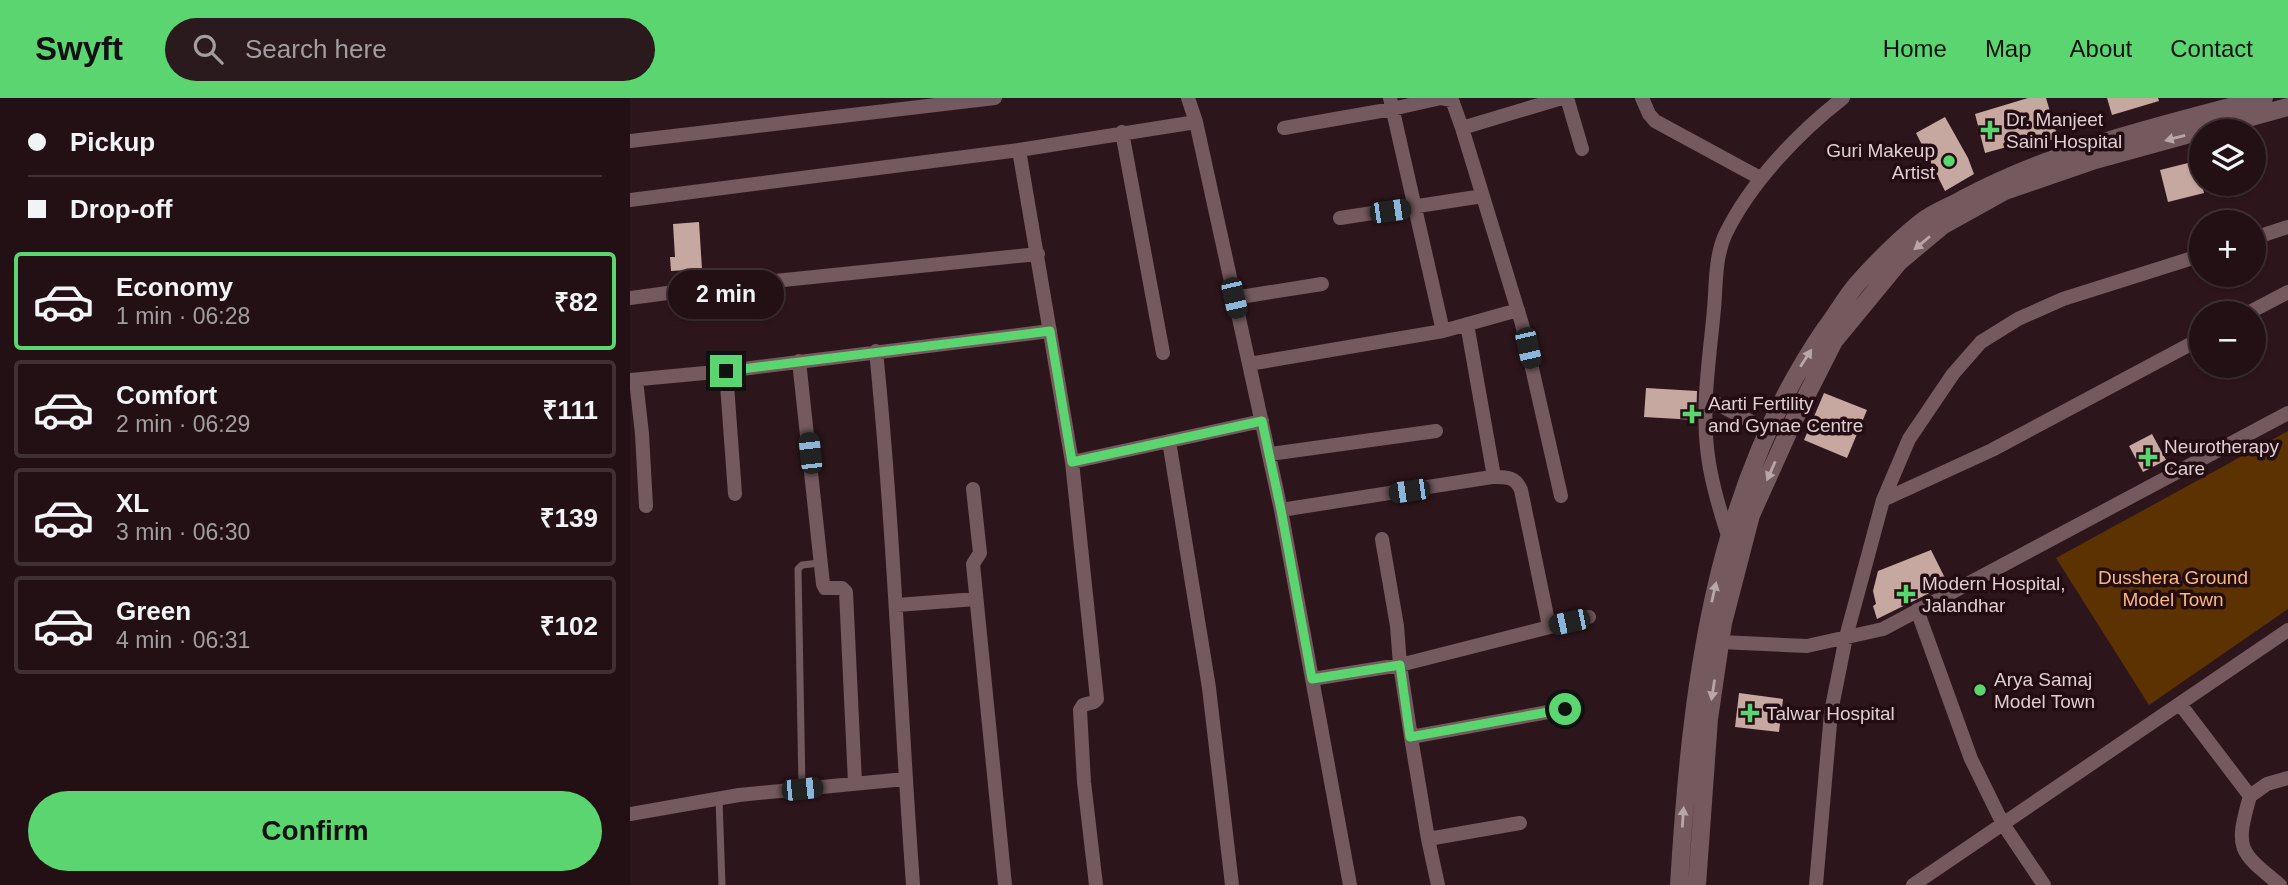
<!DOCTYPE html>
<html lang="en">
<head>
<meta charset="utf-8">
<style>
	body { margin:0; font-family:Helvetica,sans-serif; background:#2a191d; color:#f1f3f6; height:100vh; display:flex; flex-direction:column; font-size:26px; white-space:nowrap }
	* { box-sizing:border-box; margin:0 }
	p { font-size:23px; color:#a29da0 }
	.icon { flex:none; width:38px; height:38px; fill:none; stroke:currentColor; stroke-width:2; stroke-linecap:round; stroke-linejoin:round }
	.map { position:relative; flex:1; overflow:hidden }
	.side { display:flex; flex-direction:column; background:#221014; width:630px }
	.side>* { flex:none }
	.hud { display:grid; align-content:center; height:154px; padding:0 28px; background:#221014 }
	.controls { position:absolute; left:1559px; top:21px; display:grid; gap:14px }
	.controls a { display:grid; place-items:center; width:77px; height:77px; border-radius:50%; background:#221014; box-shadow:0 2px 5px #0004,0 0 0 2px #3f3034; font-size:35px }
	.end { position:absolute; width:32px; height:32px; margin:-16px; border:9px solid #5ad56f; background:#111; box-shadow:0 0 0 4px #111 }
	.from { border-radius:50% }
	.bubble { position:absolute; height:49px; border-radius:24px; background:#221014; box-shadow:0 2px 5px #0004,0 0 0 2px #3f3034; font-size:23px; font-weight:700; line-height:49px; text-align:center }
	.car { position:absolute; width:21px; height:42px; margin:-21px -10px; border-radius:9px; box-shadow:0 0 5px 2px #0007; background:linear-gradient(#222 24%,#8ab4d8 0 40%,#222 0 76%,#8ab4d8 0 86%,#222 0) }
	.hud b { display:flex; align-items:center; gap:24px; height:66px; font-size:26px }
	.hud b+b { border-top:2px solid #3f3034 }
	.hud i { width:18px; height:18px; background:#f1f3f6 }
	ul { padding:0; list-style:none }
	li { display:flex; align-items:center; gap:21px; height:98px; margin:0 14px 10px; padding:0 14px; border:4px solid #3f3034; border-radius:7px }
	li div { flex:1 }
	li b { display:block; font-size:26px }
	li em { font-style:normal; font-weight:700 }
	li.selected { border-color:#5ad56f }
	li>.icon { width:63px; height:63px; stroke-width:1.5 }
	.cta { display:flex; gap:14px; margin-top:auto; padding:14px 28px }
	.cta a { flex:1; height:80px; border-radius:42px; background:#5ad56f; color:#111; font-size:28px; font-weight:700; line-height:80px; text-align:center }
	header { display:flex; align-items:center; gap:42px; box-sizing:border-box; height:98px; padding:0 35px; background:#5ad56f; color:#111 }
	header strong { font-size:33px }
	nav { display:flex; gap:38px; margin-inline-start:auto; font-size:24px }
	.search { width:490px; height:63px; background:#2a191d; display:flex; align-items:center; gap:18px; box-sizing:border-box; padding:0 24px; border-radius:38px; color:#a29da0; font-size:26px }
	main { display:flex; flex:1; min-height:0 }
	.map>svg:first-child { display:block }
	.green { fill:#5c3200 }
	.building { fill:#c6a8a1 }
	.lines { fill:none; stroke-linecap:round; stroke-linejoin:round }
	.service { stroke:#74595e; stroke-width:7 }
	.minor { stroke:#74595e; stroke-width:14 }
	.tertiary { stroke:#74595e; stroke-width:18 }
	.oneway { fill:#baa6a9 }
	.route { stroke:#5ad56f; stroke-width:9 }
	.poi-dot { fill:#5ad56f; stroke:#230d12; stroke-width:2.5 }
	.labels { text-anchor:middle; stroke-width:7; stroke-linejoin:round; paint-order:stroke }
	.poi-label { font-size:19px; fill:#dfcfd2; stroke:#230d12; text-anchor:start }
	.park-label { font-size:19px; fill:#fdb779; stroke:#230d12 }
</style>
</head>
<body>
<header>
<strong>Swyft</strong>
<div class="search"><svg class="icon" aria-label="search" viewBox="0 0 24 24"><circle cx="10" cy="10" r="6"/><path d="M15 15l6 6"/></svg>Search here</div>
<nav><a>Home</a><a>Map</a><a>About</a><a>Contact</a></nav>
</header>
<main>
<section class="side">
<div class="hud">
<b><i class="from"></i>Pickup</b>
<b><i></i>Drop-off</b>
</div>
<ul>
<li class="selected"><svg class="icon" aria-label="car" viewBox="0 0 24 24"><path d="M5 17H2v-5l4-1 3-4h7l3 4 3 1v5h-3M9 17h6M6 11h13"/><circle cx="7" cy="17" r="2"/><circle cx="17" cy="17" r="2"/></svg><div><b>Economy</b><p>1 min · 06:28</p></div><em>₹82</em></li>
<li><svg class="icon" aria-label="car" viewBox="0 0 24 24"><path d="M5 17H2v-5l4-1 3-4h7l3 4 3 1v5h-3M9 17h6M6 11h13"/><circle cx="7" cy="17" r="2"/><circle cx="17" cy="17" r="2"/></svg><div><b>Comfort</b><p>2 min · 06:29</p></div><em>₹111</em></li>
<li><svg class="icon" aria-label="car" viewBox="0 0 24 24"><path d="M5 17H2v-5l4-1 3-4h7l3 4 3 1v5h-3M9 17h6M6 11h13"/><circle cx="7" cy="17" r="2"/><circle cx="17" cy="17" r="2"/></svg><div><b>XL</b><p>3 min · 06:30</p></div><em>₹139</em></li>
<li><svg class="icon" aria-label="car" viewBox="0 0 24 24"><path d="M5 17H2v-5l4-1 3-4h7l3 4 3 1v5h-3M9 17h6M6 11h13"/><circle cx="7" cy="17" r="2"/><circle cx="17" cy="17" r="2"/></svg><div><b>Green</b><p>4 min · 06:31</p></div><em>₹102</em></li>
</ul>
<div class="cta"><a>Confirm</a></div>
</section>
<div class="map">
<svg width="1658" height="787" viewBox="0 0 1658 787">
	<rect width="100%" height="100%" fill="#2d161b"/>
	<path class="green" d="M1658 333V511L1519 607 1426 460Z"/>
	<path class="building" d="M1398 0H1416L1428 40 1386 52 1384 47 1355 55 1345 16Z
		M1477 0H1528L1529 3 1482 17Z
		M1315 19 1338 60 1344 76 1315 93 1286 35Z
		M1566 63 1574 95 1538 104 1530 72Z
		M69 124 72 171 41 173 40 159H45L43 126Z
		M1016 290 1067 293 1066 322 1014 319Z
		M1194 295 1237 312 1217 360 1174 342Z
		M1522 336 1536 362 1513 374 1499 348Z
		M1301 452 1318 486 1247 521 1243 508 1246 506 1243 493 1248 473Z
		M1109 595 1153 601 1149 634 1105 629Z"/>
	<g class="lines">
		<path class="service" d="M172 690 168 471 172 467 190 465
			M89 701 92 787"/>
		<path class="minor" d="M558 0 566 24 651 412 720 787
			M760 0 813 233
			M937 0 952 51
			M1012 0 1019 16 1025 23 1130 80
			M654 30 762 11 811 0 822 2 832 30 892 226 931 398
			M832 30 932 0
			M492 34 533 255
			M0 43 365 0
			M389 52 442 364 467 601 464 604 453 607 450 612 454 684 466 787
			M0 102 389 52 566 24
			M710 120 853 98
			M1624 140 1658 129
			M0 200 67 191 408 156
			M604 200 692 186
			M1618 215 1658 194
			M246 253C264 431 270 609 283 787
			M169 263 193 486 195 490H212L216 494 225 685
			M619 266 813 233 888 212
			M96 273 105 396
			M0 282 96 273 420 233
			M6 282 12 336 16 408
			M1076 300 1139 333
			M539 343 579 590 602 787
			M640 356 806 333
			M442 364 632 323
			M862 379C876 379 885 378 891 392L919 528
			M343 391 350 455 343 466 375 787
			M1253 402 1362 352 1572 240
			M651 412 862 379 863 373 837 226
			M1098 438C1089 409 1080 380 1077 350 1072 304 1080 256 1084 211 1086 188 1085 159 1095 137 1120 85 1168 35 1213 0
			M752 441 767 528 770 567 781 639 798 741 808 787
			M267 507 346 501
			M1287 512 1341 661 1373 726 1414 787
			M1090 544 1177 548 1253 531 1658 315
			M682 581 770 567 959 519
			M1550 606 1620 698
			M781 639 935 611
			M0 716 109 697 275 681
			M798 741 890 725
			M1186 787 1201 614 1216 539 1253 402 1279 341 1323 276 1351 244 1388 221 1433 201 1572 157
			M1283 787 1658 532
			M1650 787C1608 753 1605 751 1620 698L1637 686 1658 680"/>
		<path class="tertiary" d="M1049 787C1061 593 1082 396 1195 231 1206 217 1215 200 1227 186 1244 167 1270 141 1290 125 1302 115 1319 109 1333 101 1426 51 1533 27 1634 0
			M1067 787 1079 621 1093 525 1121 417 1161 328 1204 243 1269 164 1312 128 1375 93 1465 62 1658 9"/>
	</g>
	<defs><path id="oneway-solid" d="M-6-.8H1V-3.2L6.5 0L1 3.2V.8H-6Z" transform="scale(1.75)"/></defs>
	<g class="oneway">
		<use href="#oneway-solid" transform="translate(1545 40) rotate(165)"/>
		<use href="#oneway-solid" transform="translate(1292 145) rotate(140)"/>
		<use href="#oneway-solid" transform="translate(1176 260) rotate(-57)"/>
		<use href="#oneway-solid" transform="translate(1141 373) rotate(114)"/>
		<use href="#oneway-solid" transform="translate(1084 494) rotate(-77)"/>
		<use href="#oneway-solid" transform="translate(1083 592) rotate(99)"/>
		<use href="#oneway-solid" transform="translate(1053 719) rotate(-86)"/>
	</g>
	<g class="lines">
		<path class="route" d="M96 273 420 233 442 364 632 323 651 412 682 581 770 567 780 639 935 611"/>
	</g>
	<g class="poi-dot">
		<path d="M1356.5 21.5h7v7h7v7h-7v7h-7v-7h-7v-7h7z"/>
		<circle cx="1319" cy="63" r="7"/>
		<path d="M1058.5 305.5h7v7h7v7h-7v7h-7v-7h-7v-7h7z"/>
		<path d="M1514.5 348.5h7v7h7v7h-7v7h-7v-7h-7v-7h7z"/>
		<path d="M1272.5 485.5h7v7h7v7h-7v7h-7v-7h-7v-7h7z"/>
		<circle cx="1350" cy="592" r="7"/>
		<path d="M1116.5 604.5h7v7h7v7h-7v7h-7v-7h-7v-7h7z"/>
	</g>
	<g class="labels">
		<g class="poi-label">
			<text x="1376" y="28">Dr. Manjeet<tspan x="1376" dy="22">Saini Hospital</tspan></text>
			<text x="1305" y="59" text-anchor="end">Guri Makeup<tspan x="1305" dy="22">Artist</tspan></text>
			<text x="1078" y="312">Aarti Fertility<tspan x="1078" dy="22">and Gynae Centre</tspan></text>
			<text x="1534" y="355">Neurotherapy<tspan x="1534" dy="22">Care</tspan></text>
			<text x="1292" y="492">Modern Hospital,<tspan x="1292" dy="22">Jalandhar</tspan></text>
			<text x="1364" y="588">Arya Samaj<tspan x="1364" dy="22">Model Town</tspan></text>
			<text x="1136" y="622">Talwar Hospital</text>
		</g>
		<g class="park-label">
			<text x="1543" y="486">Dusshera Ground<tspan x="1543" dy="22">Model Town</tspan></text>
		</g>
	</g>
</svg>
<div class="controls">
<a><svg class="icon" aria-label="layers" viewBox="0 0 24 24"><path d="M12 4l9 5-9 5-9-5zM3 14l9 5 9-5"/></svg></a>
<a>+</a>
<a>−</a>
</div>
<i class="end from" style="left:935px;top:611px"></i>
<i class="end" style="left:96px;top:273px"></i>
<div class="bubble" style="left:38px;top:172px;width:116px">2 min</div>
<i class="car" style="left:760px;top:113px;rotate:82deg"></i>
<i class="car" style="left:604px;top:200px;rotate:167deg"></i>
<i class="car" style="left:898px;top:250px;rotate:167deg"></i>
<i class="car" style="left:180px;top:355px;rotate:354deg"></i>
<i class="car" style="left:779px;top:393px;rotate:262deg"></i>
<i class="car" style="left:939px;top:524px;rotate:258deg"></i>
<i class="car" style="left:172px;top:691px;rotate:84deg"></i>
</div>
</main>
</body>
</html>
